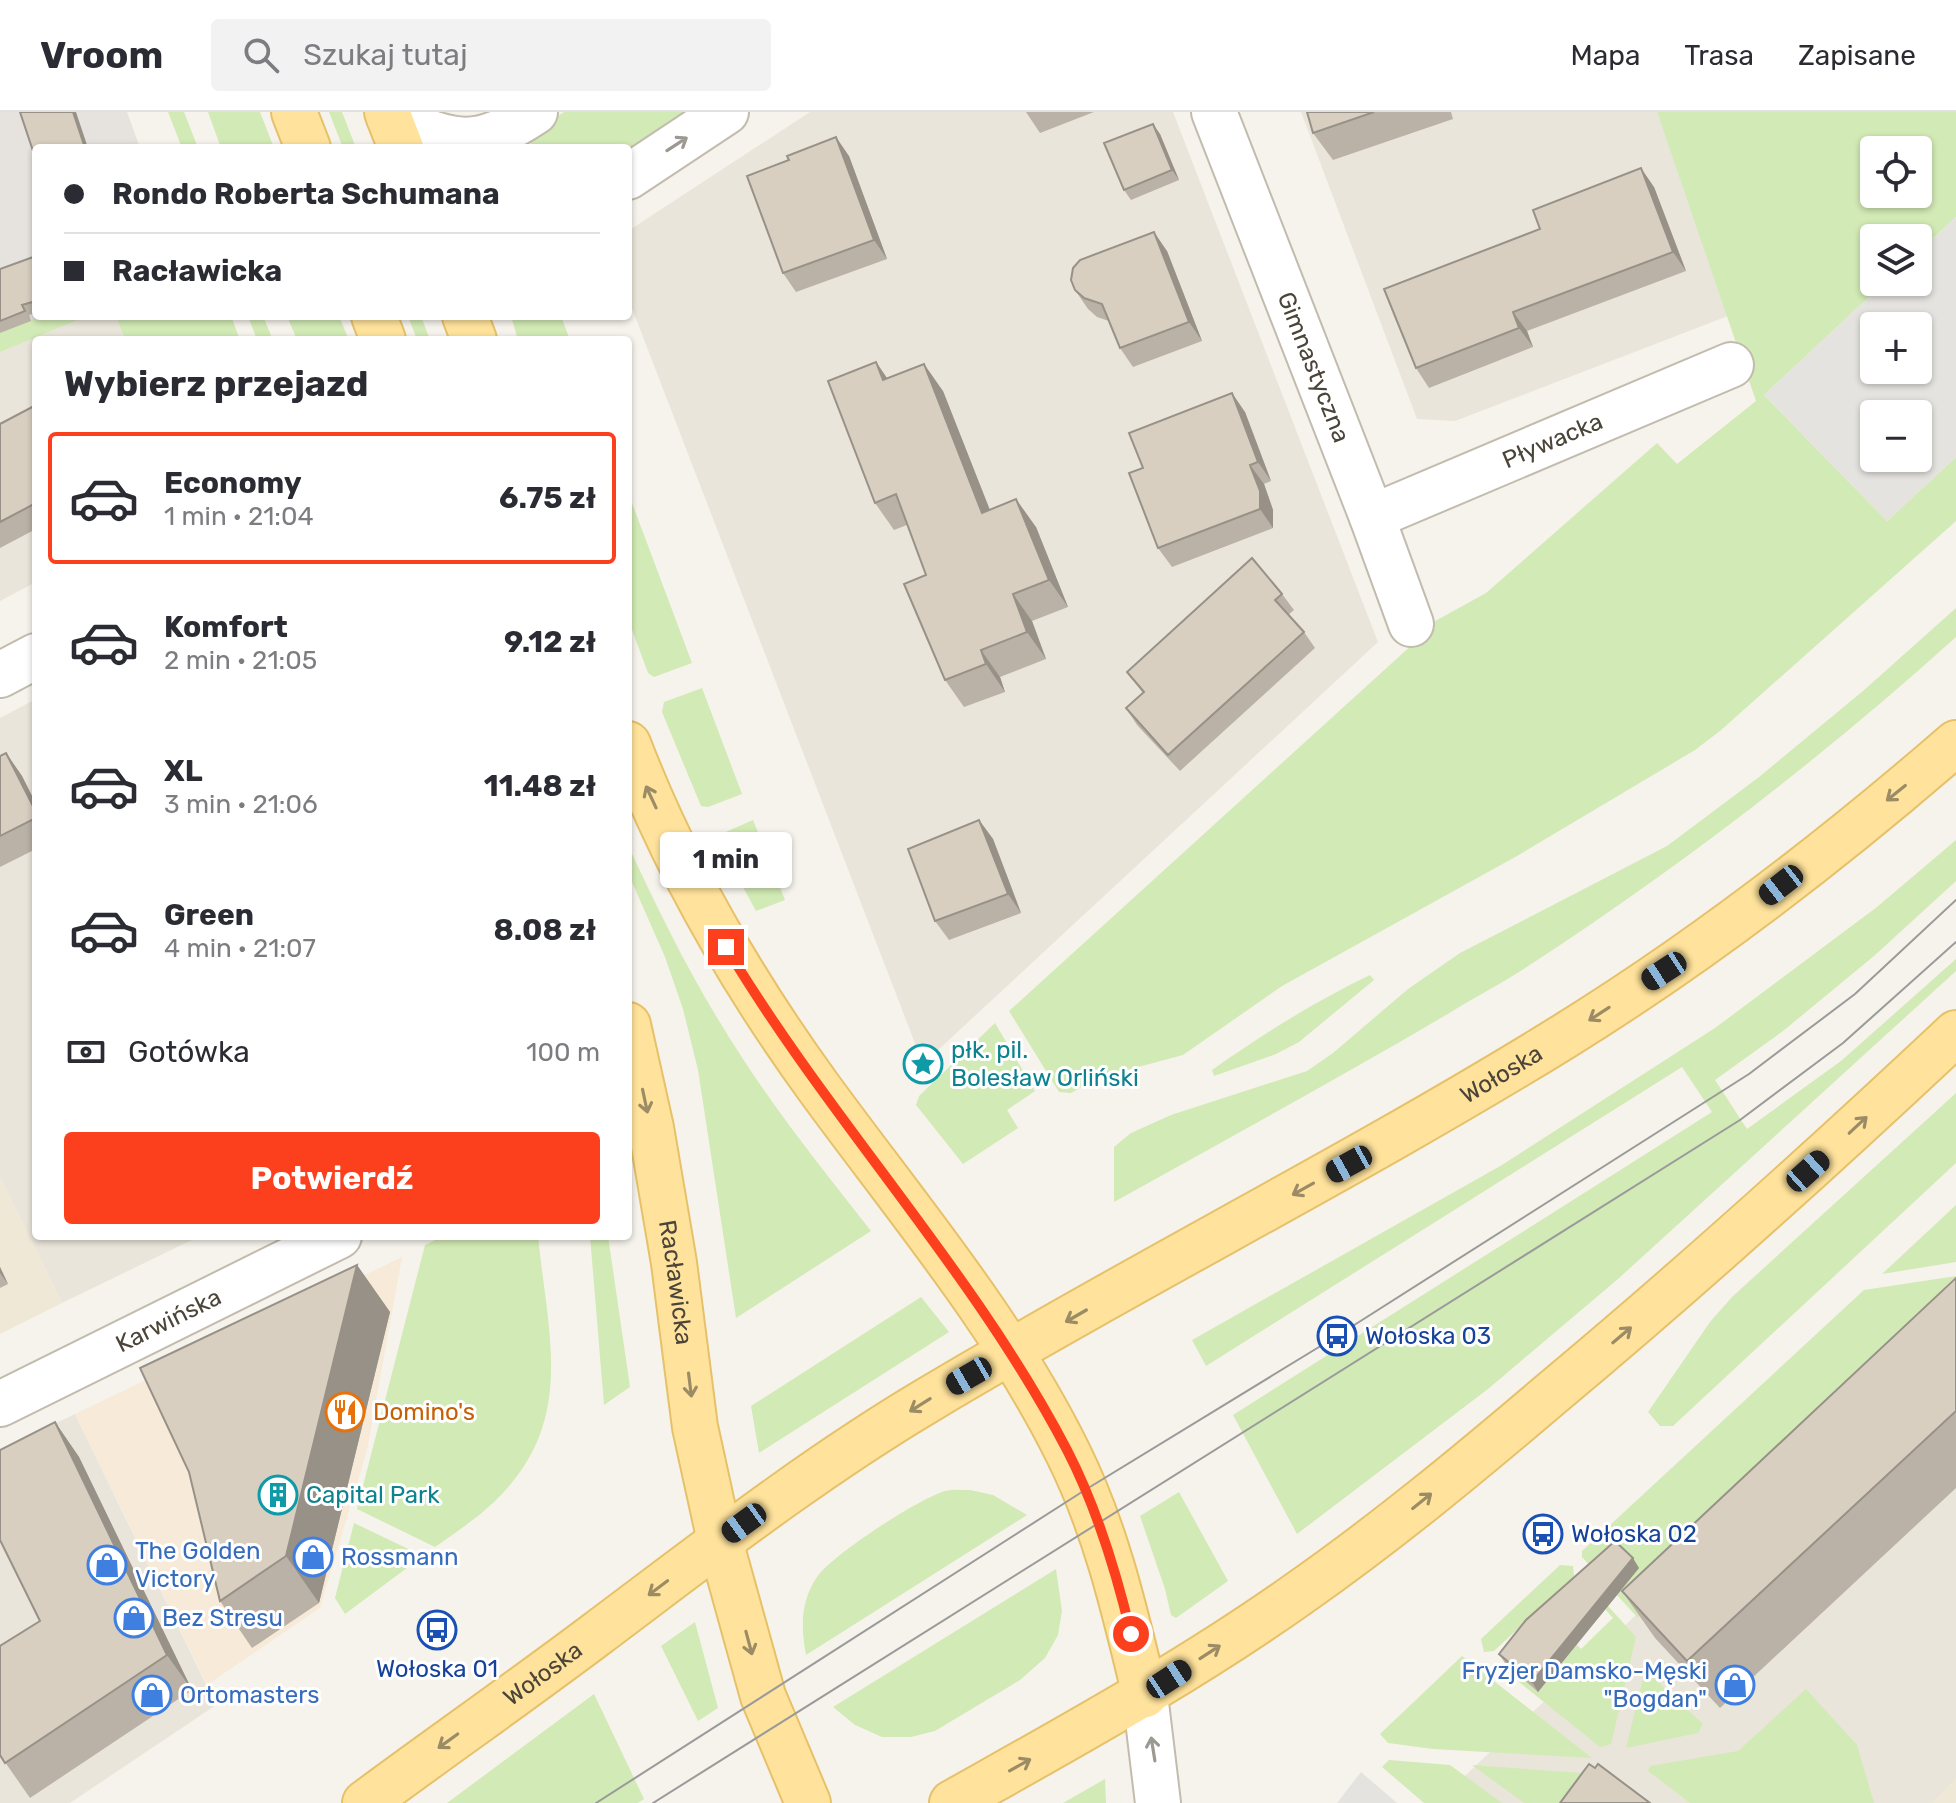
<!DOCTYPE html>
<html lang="pl">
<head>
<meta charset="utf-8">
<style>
	body { margin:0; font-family:Rubik,sans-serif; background:#f2f2f3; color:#2b2b33; height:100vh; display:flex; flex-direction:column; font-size:30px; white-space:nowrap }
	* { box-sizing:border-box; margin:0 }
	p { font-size:26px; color:#7c7c81 }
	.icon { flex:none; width:44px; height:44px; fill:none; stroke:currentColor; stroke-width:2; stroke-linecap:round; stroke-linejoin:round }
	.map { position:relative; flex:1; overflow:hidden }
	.side { position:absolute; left:32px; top:224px; width:600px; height:904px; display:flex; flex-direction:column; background:#fff; border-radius:8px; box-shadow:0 2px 6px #0004 }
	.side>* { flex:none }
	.banner { position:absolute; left:32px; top:32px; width:600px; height:176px; border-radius:8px; box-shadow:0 2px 6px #0004; display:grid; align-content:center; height:176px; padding:0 32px; background:#fff }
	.buttons { position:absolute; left:1860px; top:24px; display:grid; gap:16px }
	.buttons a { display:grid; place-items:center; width:72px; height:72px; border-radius:8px; background:#fff; box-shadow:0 2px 6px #0004; font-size:40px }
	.end { position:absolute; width:36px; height:36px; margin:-18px; border:10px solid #fc3f1d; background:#fff; box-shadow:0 0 0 4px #fff }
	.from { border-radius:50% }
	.bubble { position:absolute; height:56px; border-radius:8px; background:#fff; box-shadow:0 2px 6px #0004; font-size:26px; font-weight:700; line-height:56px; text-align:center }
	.car { position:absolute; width:24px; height:48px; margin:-24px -12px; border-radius:10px; box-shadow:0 0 6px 2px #0007; background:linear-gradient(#222 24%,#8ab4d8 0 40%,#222 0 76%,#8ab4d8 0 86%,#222 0) }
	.banner b { display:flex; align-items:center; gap:28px; height:76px; font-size:30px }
	.banner b+b { border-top:2px solid #e1e1e2 }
	.banner i { width:20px; height:20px; background:#2b2b33 }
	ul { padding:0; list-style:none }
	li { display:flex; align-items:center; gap:24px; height:132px; margin:0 16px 12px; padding:0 16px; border:4px solid transparent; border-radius:8px }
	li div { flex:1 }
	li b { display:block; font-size:30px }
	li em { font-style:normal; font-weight:700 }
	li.active { border-color:#fc3f1d }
	li>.icon { width:72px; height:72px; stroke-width:1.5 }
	h2 { padding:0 32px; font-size:36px; line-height:96px }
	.pay { display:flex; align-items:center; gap:20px; height:88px; padding:0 32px; font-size:30px }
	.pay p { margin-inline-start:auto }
	.cta { display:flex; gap:16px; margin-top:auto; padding:16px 32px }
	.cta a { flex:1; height:92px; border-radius:8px; background:#fc3f1d; color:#fff; font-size:32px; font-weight:700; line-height:92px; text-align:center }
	header { display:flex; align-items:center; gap:48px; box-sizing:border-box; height:112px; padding:0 40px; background:#fff; border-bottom:2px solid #e1e1e2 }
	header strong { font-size:38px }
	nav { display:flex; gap:44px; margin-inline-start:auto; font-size:28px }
	.search { width:560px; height:72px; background:#f2f2f3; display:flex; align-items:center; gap:20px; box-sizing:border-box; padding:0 28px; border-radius:8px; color:#7c7c81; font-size:30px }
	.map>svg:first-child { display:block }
	.residential { fill:#eae5da }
	.commercial { fill:#f7ead8 }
	.industrial { fill:#e6e2dd }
	.education { fill:#efe8d6 }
	.green { fill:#d2eab5; fill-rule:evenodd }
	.parking { fill:#e5e3e0; fill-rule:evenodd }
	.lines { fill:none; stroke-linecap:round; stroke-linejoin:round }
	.minor-casing { stroke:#c2bbae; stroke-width:48 }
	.major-casing { stroke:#e6c16a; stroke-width:48 }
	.minor { stroke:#fff; stroke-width:44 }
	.major { stroke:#ffe39c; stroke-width:44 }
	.tram { stroke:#9a9a9a; stroke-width:2 }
	.wall { fill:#bab2a6 }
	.shaded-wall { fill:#979187 }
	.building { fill:#d8cfc1; stroke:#979187; stroke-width:2 }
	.oneway { stroke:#9c9892 }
	.oneway2 { stroke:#9c8c66 }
	.route { stroke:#fc3f1d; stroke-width:10 }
	.labels { text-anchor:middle; stroke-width:6; stroke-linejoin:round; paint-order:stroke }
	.street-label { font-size:24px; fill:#4b4439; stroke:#fff }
	.culture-label { font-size:24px; fill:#0d838f; stroke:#fff; text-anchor:start }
	.transit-label { font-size:24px; fill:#164399; stroke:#fff; text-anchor:start }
	.food-label { font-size:24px; fill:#c56008; stroke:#fff; text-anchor:start }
	.shop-label { font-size:24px; fill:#366cbe; stroke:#fff; text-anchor:start }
</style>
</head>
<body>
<header>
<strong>Vroom</strong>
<div class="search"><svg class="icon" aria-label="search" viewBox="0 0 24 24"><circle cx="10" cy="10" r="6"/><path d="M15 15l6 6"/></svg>Szukaj tutaj</div>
<nav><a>Mapa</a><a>Trasa</a><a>Zapisane</a></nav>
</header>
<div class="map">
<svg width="1956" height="1691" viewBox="0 0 1956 1691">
	<rect width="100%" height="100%" fill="#f6f3ec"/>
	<path class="residential" d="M810 0H1173L1378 530 923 952 628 186V119Z
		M1301 0H1657L1728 204 1455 309 1417 307Z
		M87 204H116L125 228H36V470L0 489V240Z
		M36 587V1124H200L62 1191 0 1065V606Z
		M1956 1202V1691H1436Z
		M75 1302 216 1593 70 1691H0V1338Z"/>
	<path class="commercial" d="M402 1145 367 1338 320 1496 207 1573 75 1302Z"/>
	<path class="industrial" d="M0 0H127L140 36H36V204H87L0 240Z"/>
	<path class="education" d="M0 1065 62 1191 0 1222Z
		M1956 1666V1691H1932Z"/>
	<path class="green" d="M168 0H184L198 36H182Z
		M208 0H260L274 36H221Z
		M329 0H342L356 36H343Z
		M564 0H701L628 47V36H529L535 19Z
		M1657 0H1956V105L1918 140V126H1874V170H1885L1764 283 1887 409 1956 345V409L1720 619 1695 638 1517 744 1282 874 1183 943 1097 966 1071 981 1059 980 1009 899 1414 531 1428 513 1486 481 1657 331 1677 352 1756 289ZM1874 38H1918V82H1874Z
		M42 204H87L0 240V221Z
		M116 204H231L240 228H125Z
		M248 204H263L273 228H257Z
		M287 204H339L349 228H297Z
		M408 204H421L430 228H417Z
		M511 204H561L570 228H518Z
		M632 391 692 551 654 565 648 561 628 507V392Z
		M1956 496V525C1820 648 1673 760 1519 860 1495 875 1470 888 1446 903 1337 967 1225 1028 1114 1090V1035L1131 1021 1171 1003 1307 959 1333 941 1408 877 1460 841 1667 734 1759 665 1863 579Z
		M702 576 742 682 708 695 701 694 662 600 664 590Z
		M753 708 785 788 756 799 718 729 721 722Z
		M1956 728V769L1874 844 1783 919 1715 968 1747 1017 1841 949 1956 847V859L1618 1167 1488 1277 1297 1422 1233 1303 1712 1000 1682 955 1206 1254 1192 1228 1502 1053 1715 916 1877 795Z
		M628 733C662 807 698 879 743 947 782 1007 827 1063 871 1119L736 1206 698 958 683 897 665 845 628 761Z
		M1370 863 1374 868 1299 930 1276 942 1214 964 1212 958C1263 922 1314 890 1370 863Z
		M995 911 1035 979 1007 998 1018 1016 963 1052 916 993 919 984Z
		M1956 981V1051L1673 1314H1660L1648 1300 1710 1210 1732 1185Z
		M1956 1093V1150L1882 1162Z
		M443 1124H538C548 1225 577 1311 494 1390 476 1407 455 1421 435 1435L357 1397 425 1133Z
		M590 1124H608L630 1275 604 1293Z
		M1956 1164V1209L1638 1506 1582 1445V1439L1864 1178Z
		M921 1185 949 1220 759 1341 751 1294Z
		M970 1378 993 1383 1027 1403 806 1543C801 1516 800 1490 817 1465 832 1443 918 1387 945 1379 953 1377 962 1378 970 1378Z
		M1179 1380 1228 1469 1176 1506 1171 1503 1165 1477 1140 1404Z
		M354 1411 423 1444 345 1502 335 1486Z
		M1560 1453 1573 1454 1574 1464 1494 1539 1484 1540 1481 1527Z
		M1056 1457 1062 1499 1058 1523 1045 1546 1020 1568 935 1619 911 1625H882L855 1613 833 1595Z
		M1589 1473 1636 1525 1611 1632 1600 1635 1503 1557 1507 1553 1539 1579 1563 1549 1550 1504 1581 1537 1613 1506 1586 1476Z
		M695 1510 718 1596 698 1609 661 1534Z
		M1462 1544 1592 1646 1433 1637 1388 1631 1380 1622Z
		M1645 1558 1703 1612 1698 1621 1626 1636Z
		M1806 1577 1857 1633 1874 1691H1690L1648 1659 1650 1654 1738 1639Z
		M594 1582 644 1687 638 1691H447Z
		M1389 1648 1450 1653 1502 1691H1424L1382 1655Z
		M1472 1653 1595 1662 1572 1691H1524Z
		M1105 1667 1106 1691H1063Z"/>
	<path class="parking" d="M1956 105V345L1887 409 1764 283 1885 170H1918V140ZM1874 214H1918V258H1874ZM1874 302H1918V346H1874Z
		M1361 1660 1397 1691H1337Z"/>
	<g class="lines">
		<g class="minor-casing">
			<g id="minor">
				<path id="s1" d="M1214 0 1372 405 1411 512"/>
				<path d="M389 5C455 31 473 41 535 0"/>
				<path d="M628 65 726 0"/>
				<path id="s2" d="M1372 405 1731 253"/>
				<path d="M0 563 36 544"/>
				<path id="s3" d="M0 1292 339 1124"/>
				<path d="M1145 1583 1158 1691"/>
			</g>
		</g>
		<g class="major-casing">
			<g id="major">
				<path d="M294 0 308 36"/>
				<path d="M387 0 401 36"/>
				<path d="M374 204 383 228"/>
				<path d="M465 204 474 228"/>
				<path d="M628 632C675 754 742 870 819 976 905 1094 1003 1209 1068 1341 1106 1417 1125 1500 1145 1583"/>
				<path id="s4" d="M628 913 651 1016 674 1151 695 1315 720 1429 763 1584 808 1691"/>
				<path id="s5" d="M365 1691C442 1634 521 1579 598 1521 706 1440 812 1357 928 1288 1138 1162 1356 1053 1563 925 1702 839 1833 738 1956 631"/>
				<path d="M952 1691C1071 1624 1190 1559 1301 1480 1388 1419 1470 1351 1551 1282 1690 1166 1824 1045 1956 921"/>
			</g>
		</g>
		<use href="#minor" class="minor"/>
		<use href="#major" class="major"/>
		<path class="tram" d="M596 1691 1085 1378 1337 1224 1749 962 1855 882 1956 788
			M653 1691 1740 1008 1843 931 1956 830"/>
	</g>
	<path class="wall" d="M1026 0H1094L1040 21Z
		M1307 0H1451L1453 7 1333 48 1313 21Z
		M1160 22 1179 68 1131 88 1124 78Z
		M849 44 887 147 796 180 783 161Z
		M1654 75 1686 159 1527 219 1533 235 1429 276 1416 256Z
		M1167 139 1202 229 1133 255 1120 236 1109 209 1097 205 1088 197 1075 178Z
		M36 144V201L29 203 31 209 0 221V157Z
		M876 250 887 266 943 279 990 398 1036 415 1068 495 1032 509 1046 547 1000 565 1005 580 964 595 945 568 926 463 907 413 894 418 875 391Z
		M36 293V417L0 436V312Z
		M1245 300 1271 369 1264 372 1273 398V416L1172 455 1158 436 1143 356Z
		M1282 482 1294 498 1288 503 1304 520 1315 536 1180 659 1137 613 1126 596 1143 581 1127 560Z
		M6 641 22 664 36 692V737L0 755V644Z
		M979 708 993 727 1021 801 949 828 935 809Z
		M357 1153 390 1200 319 1491 252 1536 220 1489Z
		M0 1155 8 1172 0 1176Z
		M1956 1166V1376L1720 1596 1655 1526 1622 1479Z
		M55 1310 79 1345 192 1578 30 1686 0 1643 40 1509Z
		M1639 1456 1538 1580 1505 1551 1499 1542Z"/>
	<path class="shaded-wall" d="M73 0H76L88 36H85Z
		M1153 12 1160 22 1179 68 1172 58Z
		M836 25 849 44 887 147 874 128Z
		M1641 56 1654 75 1686 159 1673 140Z
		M1154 120 1167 139 1202 229 1189 210Z
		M1513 200 1527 219 1533 235 1519 216Z
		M876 250 895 278 883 268Z
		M924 252 943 279 1002 429 982 401Z
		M1232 281 1245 300 1271 369 1258 350Z
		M1250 353 1264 372 1273 398V416L1260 397Z
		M1016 387 1036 415 1068 495 1049 468Z
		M1013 482 1032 509 1046 547 1027 520Z
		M981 538 1000 565 1005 580 986 552Z
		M6 641 22 664 36 692V700Z
		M979 708 993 727 1021 801 1008 782Z
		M357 1153 390 1200 319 1491 286 1444Z
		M0 1155 8 1172 0 1161Z
		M55 1310 79 1345 192 1578 167 1543Z
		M1633 1446 1639 1456 1538 1580 1532 1570Z"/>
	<path class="building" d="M20 0H73L85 36H36V48Z
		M1307 0H1374L1313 21Z
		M1153 12 1172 58 1124 78 1104 31Z
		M836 25 874 128 783 161 747 64 789 48 787 44Z
		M1641 56 1673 140 1513 200 1519 216 1416 256 1384 177 1540 117 1533 98Z
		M1154 120 1189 210 1120 236 1102 192 1084 186 1075 178 1071 168 1073 156 1080 148Z
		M36 144V189L22 193 25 199 0 209V157Z
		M876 250 883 268 924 252 982 401 1016 387 1049 468 1013 482 1027 520 981 538 986 552 945 568 904 472 926 463 896 382 875 391 828 269Z
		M1232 281 1258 350 1250 353 1260 379V397L1158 436 1129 361 1143 356 1129 321Z
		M36 293V391L0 410V312Z
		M1252 446 1282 482 1275 488 1304 520 1168 643 1126 596 1144 580 1127 560Z
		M6 641 36 700V706L0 724V644Z
		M979 708 1008 782 935 809 908 737Z
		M357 1153 286 1444 220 1489 189 1360 140 1256Z
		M1956 1166V1299L1687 1549 1622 1479Z
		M55 1310 167 1543 5 1651 0 1643V1534L40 1509 0 1428V1338Z
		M1615 1429 1633 1446 1532 1570 1499 1542 1526 1508Z
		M1589 1652 1595 1656 1598 1652 1650 1691H1560Z"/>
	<defs><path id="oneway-shaft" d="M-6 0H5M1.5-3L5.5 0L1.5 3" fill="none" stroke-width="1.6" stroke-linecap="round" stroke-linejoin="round" transform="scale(2)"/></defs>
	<g class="oneway">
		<use href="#oneway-shaft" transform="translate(677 32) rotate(-33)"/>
		<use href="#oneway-shaft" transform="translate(1153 1637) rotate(-99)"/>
	</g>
	<g class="oneway2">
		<use href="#oneway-shaft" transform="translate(1896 681) rotate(141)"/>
		<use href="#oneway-shaft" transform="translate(651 685) rotate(-115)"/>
		<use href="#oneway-shaft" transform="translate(1599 902) rotate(147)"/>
		<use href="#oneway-shaft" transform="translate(645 989) rotate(78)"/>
		<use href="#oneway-shaft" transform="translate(1858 1013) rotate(-43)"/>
		<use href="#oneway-shaft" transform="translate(1303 1077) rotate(151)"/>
		<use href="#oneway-shaft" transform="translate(1076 1204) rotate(150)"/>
		<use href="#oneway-shaft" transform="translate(1622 1223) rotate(-40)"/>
		<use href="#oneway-shaft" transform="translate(690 1273) rotate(83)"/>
		<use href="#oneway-shaft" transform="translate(920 1293) rotate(148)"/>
		<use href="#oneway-shaft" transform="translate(1422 1389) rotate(-39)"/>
		<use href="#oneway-shaft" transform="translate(658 1476) rotate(143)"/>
		<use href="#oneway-shaft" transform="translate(749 1531) rotate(75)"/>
		<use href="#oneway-shaft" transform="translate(1210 1540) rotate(-33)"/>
		<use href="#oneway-shaft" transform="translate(448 1629) rotate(144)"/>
		<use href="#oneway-shaft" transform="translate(1020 1653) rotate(-29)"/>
	</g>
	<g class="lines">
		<path class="route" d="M726 835C830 1009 973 1158 1067 1338 1097 1396 1116 1459 1131 1522"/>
	</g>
	<defs>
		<g id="sight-ring" transform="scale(2)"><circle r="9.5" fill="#fff" stroke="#0f9aa8" stroke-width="1.5"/><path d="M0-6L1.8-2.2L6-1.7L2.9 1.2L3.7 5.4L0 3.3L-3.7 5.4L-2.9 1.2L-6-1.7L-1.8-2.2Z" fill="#0f9aa8"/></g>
		<g id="bus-ring" transform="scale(2)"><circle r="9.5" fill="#fff" stroke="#1a4fb4" stroke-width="1.5"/><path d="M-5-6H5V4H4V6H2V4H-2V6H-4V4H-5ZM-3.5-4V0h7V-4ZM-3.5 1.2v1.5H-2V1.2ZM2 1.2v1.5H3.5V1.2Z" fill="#1a4fb4"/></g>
		<g id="restaurant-ring" transform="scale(2)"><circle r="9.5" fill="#fff" stroke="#e8710a" stroke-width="1.5"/><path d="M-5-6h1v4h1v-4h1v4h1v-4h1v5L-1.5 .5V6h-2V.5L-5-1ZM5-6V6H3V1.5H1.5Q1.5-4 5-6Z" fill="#e8710a"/></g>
		<g id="building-ring" transform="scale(2)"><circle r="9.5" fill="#fff" stroke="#0f9aa8" stroke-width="1.5"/><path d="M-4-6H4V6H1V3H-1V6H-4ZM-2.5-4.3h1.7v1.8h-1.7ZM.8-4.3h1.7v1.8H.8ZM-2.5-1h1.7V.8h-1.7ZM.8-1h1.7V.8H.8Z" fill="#0f9aa8"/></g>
		<g id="shop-ring" transform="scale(2)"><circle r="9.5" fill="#fff" stroke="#3f7fe0" stroke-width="1.5"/><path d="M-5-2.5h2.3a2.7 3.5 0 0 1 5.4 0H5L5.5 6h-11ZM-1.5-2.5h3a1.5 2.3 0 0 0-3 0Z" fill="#3f7fe0"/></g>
	</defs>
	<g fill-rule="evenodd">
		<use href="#sight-ring" x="923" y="952"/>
		<use href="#bus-ring" x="1337" y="1224"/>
		<use href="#restaurant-ring" x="345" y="1300"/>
		<use href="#building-ring" x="278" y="1383"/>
		<use href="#bus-ring" x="1543" y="1422"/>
		<use href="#shop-ring" x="313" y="1445"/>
		<use href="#shop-ring" x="107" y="1453"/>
		<use href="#shop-ring" x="134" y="1506"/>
		<use href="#bus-ring" x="437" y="1518"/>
		<use href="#shop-ring" x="1735" y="1573"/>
		<use href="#shop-ring" x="152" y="1583"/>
	</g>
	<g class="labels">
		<g class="street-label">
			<text dy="8" stroke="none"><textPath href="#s1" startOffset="274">Gimnastyczna</textPath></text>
			<text dy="8" stroke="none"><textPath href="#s2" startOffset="196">Pływacka</textPath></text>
			<text dy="8" stroke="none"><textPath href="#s5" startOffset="1352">Wołoska</textPath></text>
			<text dy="8" stroke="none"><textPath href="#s4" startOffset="262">Racławicka</textPath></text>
			<text dy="8" stroke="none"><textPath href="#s3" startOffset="188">Karwińska</textPath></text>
			<text dy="8" stroke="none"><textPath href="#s5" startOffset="220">Wołoska</textPath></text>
		</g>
		<g class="culture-label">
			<text x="951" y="946">płk. pil.<tspan x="951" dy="28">Bolesław Orliński</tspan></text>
			<text x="306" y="1391">Capital Park</text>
		</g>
		<g class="transit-label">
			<text x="1365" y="1232">Wołoska 03</text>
			<text x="1571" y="1430">Wołoska 02</text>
			<text x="437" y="1565" text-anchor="middle">Wołoska 01</text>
		</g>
		<g class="food-label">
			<text x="373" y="1308">Domino's</text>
		</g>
		<g class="shop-label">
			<text x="135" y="1447">The Golden<tspan x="135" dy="28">Victory</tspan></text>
			<text x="341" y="1453">Rossmann</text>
			<text x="162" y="1514">Bez Stresu</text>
			<text x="1707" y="1567" text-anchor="end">Fryzjer Damsko-Męski<tspan x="1707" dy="28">"Bogdan"</tspan></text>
			<text x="180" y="1591">Ortomasters</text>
		</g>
	</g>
</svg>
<div class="buttons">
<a><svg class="icon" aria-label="locate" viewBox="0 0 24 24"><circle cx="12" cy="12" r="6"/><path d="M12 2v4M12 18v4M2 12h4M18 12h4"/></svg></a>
<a><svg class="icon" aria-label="layers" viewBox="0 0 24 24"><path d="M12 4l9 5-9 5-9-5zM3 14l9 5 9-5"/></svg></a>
<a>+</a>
<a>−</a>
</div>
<i class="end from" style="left:1131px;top:1522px"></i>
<i class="end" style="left:726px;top:835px"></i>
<div class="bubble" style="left:660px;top:720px;width:132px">1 min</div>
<i class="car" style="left:1781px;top:773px;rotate:232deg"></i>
<i class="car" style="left:1664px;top:859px;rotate:237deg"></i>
<i class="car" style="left:1349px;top:1052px;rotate:241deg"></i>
<i class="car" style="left:1808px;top:1059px;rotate:48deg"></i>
<i class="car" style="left:969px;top:1264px;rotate:240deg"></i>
<i class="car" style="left:744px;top:1411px;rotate:234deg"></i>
<i class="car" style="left:1169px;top:1567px;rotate:57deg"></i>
<div class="banner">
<b><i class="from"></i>Rondo Roberta Schumana</b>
<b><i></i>Racławicka</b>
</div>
<section class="side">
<h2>Wybierz przejazd</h2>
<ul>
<li class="active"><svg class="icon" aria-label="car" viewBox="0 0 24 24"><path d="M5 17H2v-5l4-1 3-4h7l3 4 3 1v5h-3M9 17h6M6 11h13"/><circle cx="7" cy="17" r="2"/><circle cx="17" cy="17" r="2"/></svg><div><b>Economy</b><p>1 min · 21:04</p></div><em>6.75 zł</em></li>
<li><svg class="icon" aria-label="car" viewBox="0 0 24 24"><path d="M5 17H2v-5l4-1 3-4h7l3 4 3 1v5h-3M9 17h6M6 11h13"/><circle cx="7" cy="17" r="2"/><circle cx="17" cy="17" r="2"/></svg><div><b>Komfort</b><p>2 min · 21:05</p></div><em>9.12 zł</em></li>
<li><svg class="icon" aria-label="car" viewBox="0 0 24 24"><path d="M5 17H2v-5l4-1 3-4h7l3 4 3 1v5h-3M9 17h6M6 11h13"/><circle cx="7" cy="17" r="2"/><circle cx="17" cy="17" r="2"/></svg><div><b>XL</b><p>3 min · 21:06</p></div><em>11.48 zł</em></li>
<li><svg class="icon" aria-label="car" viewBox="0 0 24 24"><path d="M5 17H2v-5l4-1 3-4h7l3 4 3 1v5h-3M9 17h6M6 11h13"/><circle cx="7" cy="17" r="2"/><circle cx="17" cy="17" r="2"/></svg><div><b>Green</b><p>4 min · 21:07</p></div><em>8.08 zł</em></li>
</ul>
<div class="pay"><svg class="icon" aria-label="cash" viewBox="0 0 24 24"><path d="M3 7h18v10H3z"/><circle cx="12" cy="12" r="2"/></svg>Gotówka<p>100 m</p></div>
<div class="cta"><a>Potwierdź</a></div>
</section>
</div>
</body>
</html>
